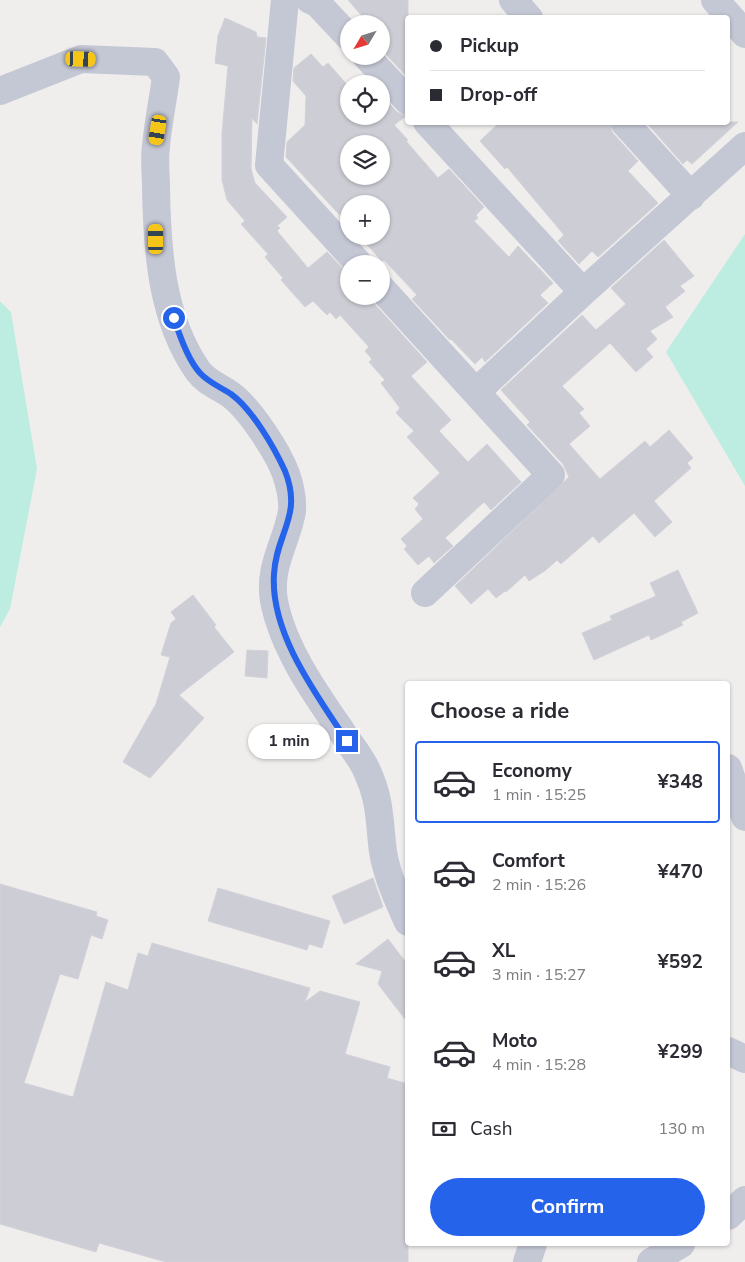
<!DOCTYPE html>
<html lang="en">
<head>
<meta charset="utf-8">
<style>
	body { margin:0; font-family:"Nunito Sans",sans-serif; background:#f2f2f3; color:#2b2b33; height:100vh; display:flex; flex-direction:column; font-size:19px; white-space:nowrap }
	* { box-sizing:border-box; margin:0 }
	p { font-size:16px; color:#7c7c81 }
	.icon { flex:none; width:28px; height:28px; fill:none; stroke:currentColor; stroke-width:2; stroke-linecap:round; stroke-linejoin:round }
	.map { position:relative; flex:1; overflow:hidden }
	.side { position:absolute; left:405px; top:681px; width:325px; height:565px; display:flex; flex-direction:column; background:#fff; border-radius:5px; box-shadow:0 1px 4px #0004 }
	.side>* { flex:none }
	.guide { position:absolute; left:405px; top:15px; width:325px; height:110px; border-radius:5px; box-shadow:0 1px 4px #0004; display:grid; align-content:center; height:110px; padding:0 25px; background:#fff }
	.needle { width:32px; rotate:232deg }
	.tools { position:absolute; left:340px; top:15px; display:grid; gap:10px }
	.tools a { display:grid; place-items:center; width:50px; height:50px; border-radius:50%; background:#fff; box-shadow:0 1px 4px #0004; font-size:25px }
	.end { position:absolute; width:22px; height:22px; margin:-11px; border:6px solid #2563eb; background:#fff; box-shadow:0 0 0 2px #fff }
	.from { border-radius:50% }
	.bubble { position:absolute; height:35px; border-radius:18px; background:#fff; box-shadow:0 1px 4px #0004; font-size:16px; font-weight:700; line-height:35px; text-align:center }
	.car { position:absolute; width:15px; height:30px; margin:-15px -8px; border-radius:6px; box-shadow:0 0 4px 1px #0007; background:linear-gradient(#f5c518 24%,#345 0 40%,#f5c518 0 76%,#345 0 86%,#f5c518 0) }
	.guide b { display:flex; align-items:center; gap:18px; height:48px; font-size:19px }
	.guide b+b { border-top:1px solid #e1e1e2 }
	.guide i { width:12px; height:12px; background:#2b2b33 }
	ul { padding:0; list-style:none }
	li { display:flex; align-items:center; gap:15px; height:82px; margin:0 10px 8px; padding:0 15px; border:2px solid transparent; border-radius:5px }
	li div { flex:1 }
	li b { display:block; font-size:19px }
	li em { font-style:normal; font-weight:700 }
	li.selected { border-color:#2563eb }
	li>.icon { width:45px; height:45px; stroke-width:1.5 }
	h2 { padding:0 25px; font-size:22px; line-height:60px }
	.pay { display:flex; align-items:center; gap:12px; height:55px; padding:0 25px; font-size:19px }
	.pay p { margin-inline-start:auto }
	.cta { display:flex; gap:10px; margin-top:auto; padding:10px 25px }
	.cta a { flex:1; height:58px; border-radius:30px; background:#2563eb; color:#fff; font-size:20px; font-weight:700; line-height:58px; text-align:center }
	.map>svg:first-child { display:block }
	.green { fill:#bcede0 }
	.building { fill:#cdced5; stroke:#d2d1d9; fill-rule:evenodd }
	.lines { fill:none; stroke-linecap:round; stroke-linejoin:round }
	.minor { stroke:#c4c7d4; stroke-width:28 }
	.route { stroke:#2563eb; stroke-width:6 }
</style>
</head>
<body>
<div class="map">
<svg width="745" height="1262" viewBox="0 0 745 1262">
	<rect width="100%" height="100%" fill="#f0eeed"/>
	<path class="green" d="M745 234V486L666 352Z
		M0 301 11 312 37 469 10 609 0 627Z"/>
	<path class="building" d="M348 0H408V78L381 49V24H369Z
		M225 18 256 32 257 37 266 38 257 124 252 118 251 169 255 183 287 217 277 226 280 228 277 231 308 268 327 252 349 275V296H360L366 302 370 299 427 362 411 376 451 420 439 431 468 462 487 444 521 482 491 510 484 502 445 538 453 546 434 563 429 556 418 565 404 549 407 546 401 539 423 519 415 509 419 504 413 498 440 473 407 437 414 431 396 413 400 408 381 383 385 380 369 362 372 359 365 351 369 347 340 315 336 319 330 312 327 315 313 301 305 307 281 280 283 278 265 257 268 254 241 224 245 221 227 200 222 180V133L228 66 215 63 218 36Z
		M311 54 323 67 328 63 349 87V116H381V95L397 112 406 116 394 125 408 140 406 141 438 178 449 169 484 207 476 215 478 218 474 221 509 257 518 246 553 283 540 295 548 303 485 362 482 357 475 364 451 339 450 340 412 299 417 295 384 260 382 261 359 236H381V204H349V225L286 157 287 142 305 125 306 96 293 81 294 68ZM349 144H381V176H349Z
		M500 122H609L612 132 638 161 628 171 658 203 598 257 592 251 579 264 558 241 564 235 507 167 505 169 480 141Z
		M646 122H738L692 164 687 160 683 164Z
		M664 240 694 276 680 286 685 291 665 307 673 317 650 331 657 339 646 349 653 357 636 372 610 343 562 386 584 409 579 413 590 426 569 444 600 479 645 441 650 447 669 430 693 458 687 463 691 468 654 501 672 522 655 537 634 513 599 543 593 536 561 564 557 560 546 570 529 581 525 575 506 592 505 591 496 598 488 589 471 604 455 586 569 477 563 464 527 425 530 422 501 390 582 315 596 330 626 304 611 288Z
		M678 570 698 613 681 622 683 625 651 640 649 635 594 660 582 633 612 620 610 616 656 596 650 583Z
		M193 595 216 625 214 627 234 652 179 695 204 718 150 778 123 762 156 704 170 657 161 655 171 623 176 619 171 612Z
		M247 650 268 651 267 678 245 676Z
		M373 878 383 907 344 924 332 896Z
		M0 884 97 912 96 916 108 920 102 939 91 935 78 979 60 974 24 1083 73 1097 106 982 128 990 138 953 148 956 152 943 310 988 305 1002 320 991 360 1002 345 1054 390 1067 387 1078 408 1084V1262H166L99 1243 96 1252 0 1224Z
		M218 888 330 921 322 948 309 944 307 950 208 921Z
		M388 939 408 965V1023L378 984 382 971 356 964Z"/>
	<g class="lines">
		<path class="minor" d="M285 0 269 165 359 264
			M310 0 317 3 349 37
			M513 0 529 18
			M715 0 745 34
			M366 56 408 101
			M0 91 81 59 155 62 166 77C163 100 158 123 156 146 154 160 156 174 156 188 157 249 161 318 198 371 206 382 220 387 231 395 250 409 278 452 286 474 290 486 293 499 292 511 287 542 268 566 274 601 283 648 315 693 342 732 350 745 361 757 367 771 381 801 379 821 383 852 387 876 398 900 408 922
			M427 122 583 292
			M624 122 691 196
			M381 288 551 475 425 593
			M476 392 583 292 745 146
			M728 768 745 817
			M728 1051 745 1059
			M728 1216 745 1200
			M527 1262 533 1244
			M651 1262 681 1244"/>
	</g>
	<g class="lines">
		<path class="route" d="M174 318C179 334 188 360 200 373 208 382 220 387 231 394 252 409 274 447 285 471 303 516 276 533 274 574 270 633 316 694 347 741"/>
	</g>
</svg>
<div class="tools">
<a><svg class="needle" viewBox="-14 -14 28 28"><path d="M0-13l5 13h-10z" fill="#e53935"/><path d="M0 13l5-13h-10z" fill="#7c7c81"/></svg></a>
<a><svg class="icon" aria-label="locate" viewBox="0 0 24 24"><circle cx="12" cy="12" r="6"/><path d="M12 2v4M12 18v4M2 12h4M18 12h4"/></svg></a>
<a><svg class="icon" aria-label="layers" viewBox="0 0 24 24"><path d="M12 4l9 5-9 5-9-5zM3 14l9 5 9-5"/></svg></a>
<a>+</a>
<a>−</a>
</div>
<i class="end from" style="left:174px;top:318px"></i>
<i class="end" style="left:347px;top:741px"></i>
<div class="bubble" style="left:248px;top:724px;width:82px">1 min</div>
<i class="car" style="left:81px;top:59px;rotate:92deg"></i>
<i class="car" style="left:158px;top:130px;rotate:189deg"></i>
<i class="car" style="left:156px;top:239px;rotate:0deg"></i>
<div class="guide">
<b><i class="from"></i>Pickup</b>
<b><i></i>Drop-off</b>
</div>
<section class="side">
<h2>Choose a ride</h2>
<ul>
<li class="selected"><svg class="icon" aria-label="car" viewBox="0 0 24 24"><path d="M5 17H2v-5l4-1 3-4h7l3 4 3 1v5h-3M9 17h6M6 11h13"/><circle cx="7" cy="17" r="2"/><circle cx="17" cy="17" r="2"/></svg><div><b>Economy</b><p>1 min · 15:25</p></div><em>¥348</em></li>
<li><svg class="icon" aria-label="car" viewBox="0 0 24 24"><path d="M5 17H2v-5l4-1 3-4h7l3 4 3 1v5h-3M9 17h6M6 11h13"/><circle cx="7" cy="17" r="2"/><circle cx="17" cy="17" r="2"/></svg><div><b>Comfort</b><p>2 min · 15:26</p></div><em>¥470</em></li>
<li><svg class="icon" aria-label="car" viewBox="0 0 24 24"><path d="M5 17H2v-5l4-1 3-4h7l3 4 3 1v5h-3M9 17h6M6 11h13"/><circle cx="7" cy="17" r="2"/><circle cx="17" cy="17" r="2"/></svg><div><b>XL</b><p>3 min · 15:27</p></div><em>¥592</em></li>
<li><svg class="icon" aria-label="car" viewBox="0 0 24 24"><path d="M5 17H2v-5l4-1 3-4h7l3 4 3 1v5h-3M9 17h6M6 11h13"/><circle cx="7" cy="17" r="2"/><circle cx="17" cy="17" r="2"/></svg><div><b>Moto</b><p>4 min · 15:28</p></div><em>¥299</em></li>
</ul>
<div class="pay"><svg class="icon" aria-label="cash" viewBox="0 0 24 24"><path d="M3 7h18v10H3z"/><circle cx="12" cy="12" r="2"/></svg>Cash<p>130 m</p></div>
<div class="cta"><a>Confirm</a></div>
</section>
</div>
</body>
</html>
